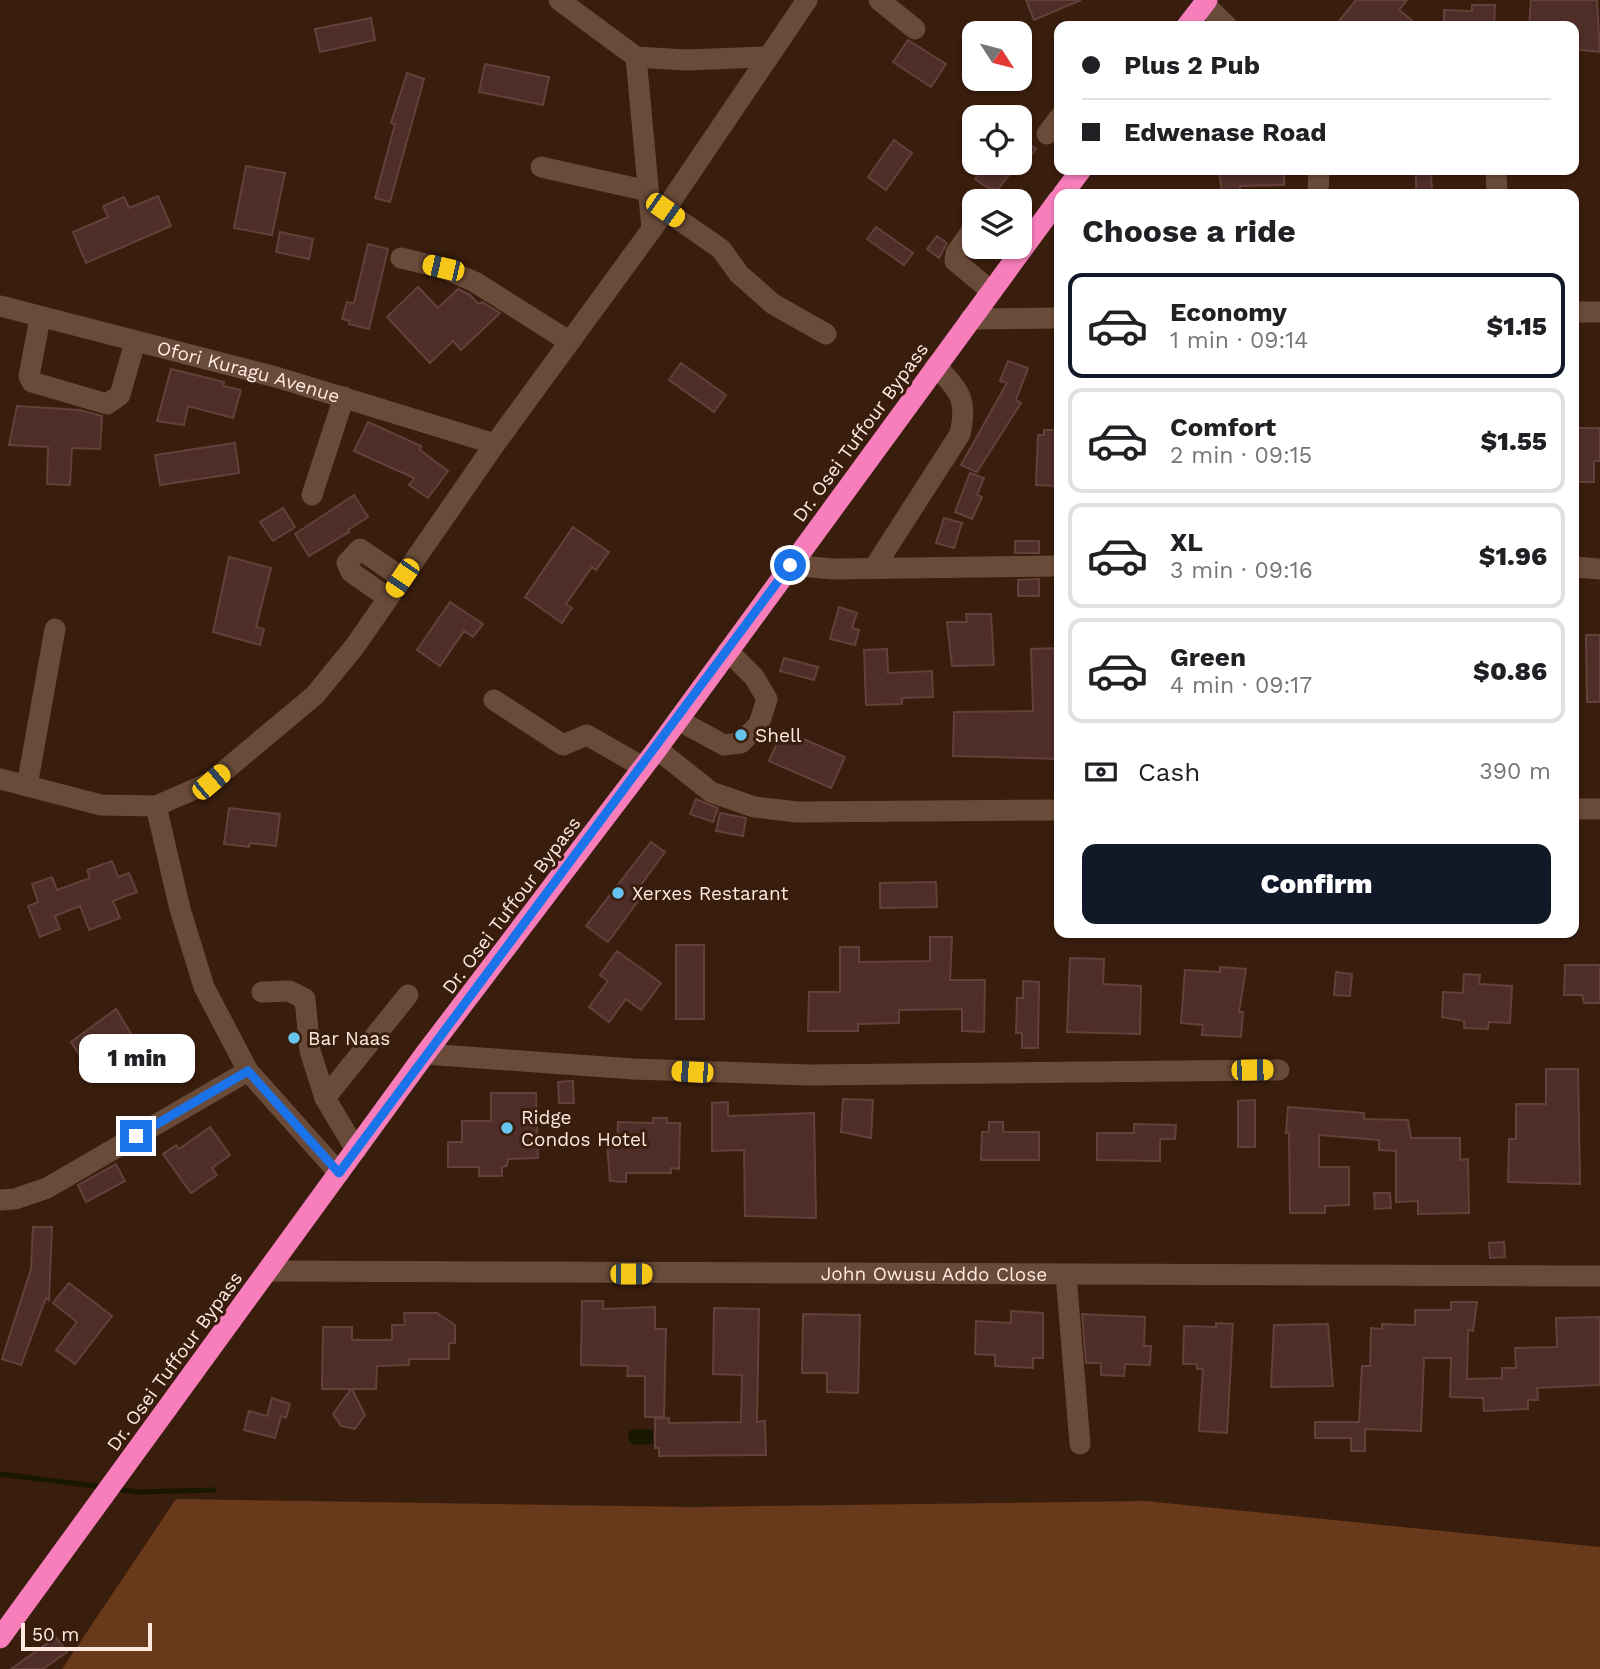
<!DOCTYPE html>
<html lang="en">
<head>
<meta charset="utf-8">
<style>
	body { margin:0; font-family:"Work Sans",sans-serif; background:#f6f6f6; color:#202124; height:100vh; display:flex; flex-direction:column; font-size:26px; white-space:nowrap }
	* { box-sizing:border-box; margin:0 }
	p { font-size:23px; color:#757577 }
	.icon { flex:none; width:38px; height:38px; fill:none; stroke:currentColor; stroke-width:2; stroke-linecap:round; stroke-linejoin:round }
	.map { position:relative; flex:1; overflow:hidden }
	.sheet { position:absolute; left:1054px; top:189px; width:525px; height:749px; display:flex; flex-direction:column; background:#fff; border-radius:14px; box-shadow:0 2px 5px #0004 }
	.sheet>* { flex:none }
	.guide { position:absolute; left:1054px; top:21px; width:525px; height:154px; border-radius:14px; box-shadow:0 2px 5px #0004; display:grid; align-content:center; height:154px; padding:0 28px; background:#fff }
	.needle { width:46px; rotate:126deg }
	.controls { position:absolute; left:962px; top:21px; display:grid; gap:14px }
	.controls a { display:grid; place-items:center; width:70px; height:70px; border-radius:14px; background:#fff; box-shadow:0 2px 5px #0004; font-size:35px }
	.scale { position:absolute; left:21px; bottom:18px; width:131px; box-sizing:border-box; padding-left:7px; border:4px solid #feeae0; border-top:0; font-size:19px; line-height:24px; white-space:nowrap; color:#feeae0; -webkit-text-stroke:5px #391d0d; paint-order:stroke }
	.end { position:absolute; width:32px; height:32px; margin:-16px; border:9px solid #1a73e8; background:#fff; box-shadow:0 0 0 4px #fff }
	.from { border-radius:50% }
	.bubble { position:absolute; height:49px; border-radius:14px; background:#fff; box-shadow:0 2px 5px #0004; font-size:23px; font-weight:800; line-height:49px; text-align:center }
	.car { position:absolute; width:21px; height:42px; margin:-21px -10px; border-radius:9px; box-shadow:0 0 5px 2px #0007; background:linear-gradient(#f5c518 24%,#345 0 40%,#f5c518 0 76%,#345 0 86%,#f5c518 0) }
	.guide b { display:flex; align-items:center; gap:24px; height:66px; font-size:26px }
	.guide b+b { border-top:2px solid #e0e0e0 }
	.guide i { width:18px; height:18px; background:#202124 }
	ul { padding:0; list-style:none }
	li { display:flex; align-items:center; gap:21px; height:105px; margin:0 14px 10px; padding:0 14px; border:4px solid #e0e0e0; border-radius:14px }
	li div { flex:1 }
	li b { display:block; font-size:26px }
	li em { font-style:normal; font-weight:800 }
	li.selected { border-color:#111827 }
	li>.icon { width:63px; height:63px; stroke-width:1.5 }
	h2 { padding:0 28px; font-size:32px; line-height:84px }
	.pay { display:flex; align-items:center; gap:18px; height:77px; padding:0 28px; font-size:26px }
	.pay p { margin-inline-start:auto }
	.action { display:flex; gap:14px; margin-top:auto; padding:14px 28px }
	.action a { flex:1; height:80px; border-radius:14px; background:#111827; color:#fff; font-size:28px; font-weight:800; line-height:80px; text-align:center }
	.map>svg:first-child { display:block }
	.green { fill:#69391b }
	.water { fill:#181800 }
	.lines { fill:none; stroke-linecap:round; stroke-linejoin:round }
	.stream { stroke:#181800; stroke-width:5 }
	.building { fill:#4f2d28; stroke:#64403a; stroke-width:2 }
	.minor { stroke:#6a4b39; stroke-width:21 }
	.highway { stroke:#f77dbb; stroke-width:21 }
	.route { stroke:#1a73e8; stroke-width:9 }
	.poi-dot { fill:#66c4ef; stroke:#391d0d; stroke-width:2.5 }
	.labels { text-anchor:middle; stroke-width:6; stroke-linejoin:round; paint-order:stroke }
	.street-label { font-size:19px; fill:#feeae0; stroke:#391d0d }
	.poi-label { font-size:19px; fill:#feeae0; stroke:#391d0d; text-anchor:start }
</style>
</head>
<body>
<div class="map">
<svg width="1600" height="1669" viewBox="0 0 1600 1669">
	<rect width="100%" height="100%" fill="#391d0d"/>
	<path class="green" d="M176 1499 692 1507 1146 1501 1600 1547V1669H62Z"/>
	<path class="water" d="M653 1429V1444L634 1445 629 1441 628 1434 631 1430Z"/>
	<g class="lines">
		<path class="stream" d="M0 1474 103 1487
			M116 1489 137 1492 214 1490"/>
	</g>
	<path class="building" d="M1026 0H1081L1034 20Z
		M1356 0H1407L1399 10 1419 26H1335Z
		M1531 0H1597L1600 52 1573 49V26H1529Z
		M1472 5H1495L1494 26H1444V10L1472 11Z
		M371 18 375 40 320 52 315 29Z
		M908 40 946 64 931 87 893 62Z
		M485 64 549 77 543 105 479 92Z
		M407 73 424 79 390 202 375 198 395 124 391 123Z
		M1020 137 1036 149 1020 170Z
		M894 140 912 153 886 190 868 177Z
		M986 163H992L1009 175 998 189 988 188 975 179Z
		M246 166 285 173 272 235 234 228Z
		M1219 170H1284V185L1240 186V194H1222Z
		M1416 170H1431L1432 194H1416Z
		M158 196 171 226 86 263 73 232 108 217 103 206 124 197 129 208Z
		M876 227 913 253 904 265 867 239Z
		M280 232 313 239 309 259 276 252Z
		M937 236 947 243 939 258 927 249Z
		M368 244 388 249 369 329 349 324 350 321 342 319 347 302 354 303Z
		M418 287 438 308 458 289 469 294 479 304 482 302 500 313 461 350 453 341 430 363 387 317Z
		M1008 361 1028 368 1016 400 1021 403 977 472 961 465 1007 383 1000 381Z
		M681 363 726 395 714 412 669 380Z
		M171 369 224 382 223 386 241 390 233 418 188 406 184 425 157 421Z
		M17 406 80 410 102 416 100 449 72 448 70 485 47 484 48 447 9 445Z
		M368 422 421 446 420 450 448 471 428 498 409 485 414 478 354 451Z
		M1578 428H1600V461H1594V482H1578Z
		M1044 430H1059L1055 486 1036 485 1038 435H1044Z
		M235 443 239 473 160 485 155 455Z
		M970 473 984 478 977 495 982 497 972 519 955 512Z
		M354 495 368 517 348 530 349 532 309 556 295 534Z
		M283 508 295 527 273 541 260 522Z
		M944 518 962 523 954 548 936 543Z
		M573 527 609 552 596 570 592 567 566 604 572 608 562 623 525 597Z
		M1015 541H1039V553H1015Z
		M229 557 271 568 256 627 264 629 260 645 213 632Z
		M1039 579V596H1018V580Z
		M450 602 483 624 473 637 464 631 440 666 417 650Z
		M839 607 857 613 852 628 859 630 855 645 830 639Z
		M966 614H991L994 665 952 666 947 622H967Z
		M1586 635H1600V702H1587Z
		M1057 648 1059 759 953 756 954 712 1033 711 1031 649Z
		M887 649 888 673 932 671 933 697 902 698V704L866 705 864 650Z
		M784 658 818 667 814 680 780 671Z
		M783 730 845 757 831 788 769 761Z
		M696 799 718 808 713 822 690 814Z
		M229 808 280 814 276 846 250 843 249 847 224 844Z
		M720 813 746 818 743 836 716 831Z
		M651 842 665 852 635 893 641 897 608 942 586 926Z
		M112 861 118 877 129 873 137 892 113 901 120 918 89 930 80 906 55 916 60 929 40 937 28 906 38 902 32 884 52 877 57 890 90 878 87 870Z
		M936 882 937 907 880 908V883Z
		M930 937H952L950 980H985L984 1032 962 1031V1009L899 1010V1023L858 1024V1031H808L809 992H840V947H859V962L930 961Z
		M676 945H704V1019H676Z
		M617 951 661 983 641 1010 626 999 609 1022 589 1007 608 981 600 975Z
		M1070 958 1104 959 1103 984 1141 986 1140 1034 1067 1032Z
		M1565 965H1600V1003H1584L1582 995H1564Z
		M1220 967 1246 969 1239 1012H1243L1241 1037 1202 1035 1203 1025 1181 1023 1185 970 1220 972Z
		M1336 972 1352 974 1350 996 1334 995Z
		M1464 974 1480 975 1479 984 1512 986 1510 1023 1489 1022 1488 1029 1464 1028V1021L1442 1017 1443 992 1463 993Z
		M1023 981 1039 982 1038 1048H1022V1033H1016L1017 998H1023Z
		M116 1009 135 1040 102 1061 95 1051 82 1059 71 1042Z
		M1546 1069H1578L1580 1184 1508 1182 1509 1139H1516V1104H1546Z
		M573 1081 574 1103H559L558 1082Z
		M491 1093H536L538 1158 508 1159 507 1166 502 1167V1176H479V1167H448V1142H462V1121H491Z
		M843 1099 873 1100 871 1138 841 1132Z
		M1255 1100V1147H1238V1101Z
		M728 1102V1116L814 1113 816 1218 745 1216 744 1150 712 1151V1103Z
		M1288 1107 1364 1113V1119L1408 1120 1411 1138H1460V1160L1468 1159 1469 1213 1418 1214V1201L1396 1202V1151L1379 1150V1140L1319 1135V1167H1349V1205L1325 1206V1213H1290L1289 1133H1286Z
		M653 1118H667V1123H680L679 1169 671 1168V1173H626V1182L610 1181 607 1143H617L618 1122 653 1123Z
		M989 1122H1003V1132H1039V1160H981L982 1132H989Z
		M1134 1124 1176 1125 1175 1139H1160V1161L1097 1160V1133H1134Z
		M210 1127 230 1155 212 1168 217 1175 191 1193 163 1154 176 1145 179 1149Z
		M116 1164 125 1181 86 1202 78 1185Z
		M1374 1193H1390L1391 1208 1375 1209Z
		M33 1227H52L49 1300 46 1298 21 1365 2 1359 31 1269Z
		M1504 1242 1505 1257 1490 1258 1489 1243Z
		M69 1283 112 1316 75 1364 56 1350 77 1322 53 1303Z
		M582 1301H603V1309L655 1307V1329H666L664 1417H645V1376H627L628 1366 581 1365Z
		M1451 1302H1477L1473 1331 1468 1330 1467 1379 1502 1378V1368H1516L1515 1348 1557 1347 1556 1318 1600 1317V1385L1537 1388 1538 1400H1528V1409L1484 1411 1483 1398 1450 1397 1451 1358H1424L1421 1431 1365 1429V1451H1351V1438H1315V1422H1359L1362 1366H1370L1371 1328 1382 1329V1324L1415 1325V1310H1451Z
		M714 1308 759 1309 757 1422 765 1421 766 1455 659 1456V1448H655V1419L669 1418V1423L741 1422 742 1375 713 1374Z
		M1011 1311 1043 1313V1358H1033V1368L995 1366V1355L975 1354 976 1321 1011 1323Z
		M404 1313H437L455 1325V1343H449V1359H409V1365L377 1366 376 1389H352L365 1415 355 1429 341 1426 333 1414 351 1389H322L323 1327H352V1340H392V1325H405Z
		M803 1314 860 1315 858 1393 827 1392V1373H802Z
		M1082 1314 1145 1317 1144 1346H1151L1150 1365 1125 1364 1124 1376 1101 1375V1363H1086Z
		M1216 1323 1233 1324 1227 1433 1199 1431 1203 1369H1197V1364H1183L1184 1326 1216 1327Z
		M1328 1324 1333 1386 1271 1387 1274 1325Z
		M272 1398 290 1404 286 1418 281 1416 275 1438 244 1430 249 1411 267 1416Z
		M56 1637 67 1652 43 1669H11Z"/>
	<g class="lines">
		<g class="minor">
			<path d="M559 0 636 57 687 60 767 57"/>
			<path d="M879 0 915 29"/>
			<path d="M1204 4 1227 26"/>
			<path d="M636 57 652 229"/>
			<path d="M1047 134 1059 118"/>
			<path d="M541 167 648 191"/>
			<path d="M1496 170 1497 194"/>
			<path d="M1318 194 1319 170"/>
			<path d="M991 201H992"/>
			<path d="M665 210 721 249 739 274 773 304 826 334"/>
			<path d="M975 226 956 253 955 261 991 291"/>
			<path d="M401 258 443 268 475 282 570 342"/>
			<path id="s1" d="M0 306 276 377 495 444"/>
			<path d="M1573 312H1600"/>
			<path d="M40 318 29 376 32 382 107 404 120 395 135 342"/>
			<path d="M970 319 1059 318"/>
			<path d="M312 495 344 397"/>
			<path d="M790 565 833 569 1059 566"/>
			<path d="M1573 567 1600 569"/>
			<path d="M874 568 960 434C968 398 959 391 936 366"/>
			<path d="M388 598 351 572 347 563 360 549 402 578"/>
			<path d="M494 700 563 745 587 735 643 767"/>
			<path d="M678 720 724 745 741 743 759 724 767 699 754 677 728 651"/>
			<path d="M657 749 711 792 754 807 797 812 1059 810"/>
			<path d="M0 779 101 805 156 806 211 782 315 695 355 646 495 444 652 229 807 0"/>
			<path d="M27 786 55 629"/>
			<path d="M156 806 180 909 204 987 248 1071 339 1173"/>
			<path d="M1573 809H1600"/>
			<path d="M262 992 289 991 305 999 310 1051 325 1098 356 1150"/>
			<path d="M425 1054 633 1069 809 1075 1279 1070"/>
			<path d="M325 1098 408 995"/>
			<path d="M0 1200 15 1199 47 1188 248 1071"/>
			<path id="s2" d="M267 1271 1600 1276"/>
			<path d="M1066 1275 1080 1444"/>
		</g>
		<path class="highway" d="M1187 26 1207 0
			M1063 194 1081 170
			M0 1638 425 1054 657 749 1059 199"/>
	</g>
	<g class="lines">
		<path class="route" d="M136 1136 248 1071 339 1173 790 565"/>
	</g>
	<g class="poi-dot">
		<circle cx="741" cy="735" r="7"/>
		<circle cx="618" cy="893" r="7"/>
		<circle cx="294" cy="1038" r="7"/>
		<circle cx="507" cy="1128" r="7"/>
	</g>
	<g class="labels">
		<g class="street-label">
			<text dy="7" stroke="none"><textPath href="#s1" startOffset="257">Ofori Kuragu Avenue</textPath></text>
			<text transform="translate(860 432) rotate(-54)" y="7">Dr. Osei Tuffour Bypass</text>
			<text transform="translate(511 905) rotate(-53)" y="7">Dr. Osei Tuffour Bypass</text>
			<text dy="7" stroke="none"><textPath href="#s2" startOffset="667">John Owusu Addo Close</textPath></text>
			<text transform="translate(174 1361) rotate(-54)" y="7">Dr. Osei Tuffour Bypass</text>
		</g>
		<g class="poi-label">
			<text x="755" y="742">Shell</text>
			<text x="632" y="900">Xerxes Restarant</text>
			<text x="308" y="1045">Bar Naas</text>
			<text x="521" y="1124">Ridge<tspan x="521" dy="22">Condos Hotel</tspan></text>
		</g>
	</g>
</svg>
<div class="controls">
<a><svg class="needle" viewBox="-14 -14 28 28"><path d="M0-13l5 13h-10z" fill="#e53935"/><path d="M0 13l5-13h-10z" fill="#757577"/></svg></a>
<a><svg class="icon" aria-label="locate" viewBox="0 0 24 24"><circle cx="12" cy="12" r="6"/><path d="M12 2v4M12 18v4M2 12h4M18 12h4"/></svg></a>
<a><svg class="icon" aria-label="layers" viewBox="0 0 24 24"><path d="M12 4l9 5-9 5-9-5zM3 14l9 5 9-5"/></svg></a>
</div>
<div class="scale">50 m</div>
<i class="end from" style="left:790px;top:565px"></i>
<i class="end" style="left:136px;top:1136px"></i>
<div class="bubble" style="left:79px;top:1034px;width:116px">1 min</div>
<i class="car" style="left:665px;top:210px;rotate:125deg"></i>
<i class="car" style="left:443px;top:268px;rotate:283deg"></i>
<i class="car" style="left:402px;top:578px;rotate:214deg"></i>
<i class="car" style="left:211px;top:782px;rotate:50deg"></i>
<i class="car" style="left:1252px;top:1070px;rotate:89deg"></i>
<i class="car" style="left:692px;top:1072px;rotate:273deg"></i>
<i class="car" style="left:631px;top:1274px;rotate:90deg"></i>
<div class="guide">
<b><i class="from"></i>Plus 2 Pub</b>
<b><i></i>Edwenase Road</b>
</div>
<section class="sheet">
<h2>Choose a ride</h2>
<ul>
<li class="selected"><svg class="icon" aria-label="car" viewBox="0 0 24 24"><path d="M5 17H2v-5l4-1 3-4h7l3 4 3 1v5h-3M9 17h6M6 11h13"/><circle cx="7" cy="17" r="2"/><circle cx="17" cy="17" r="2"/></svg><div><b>Economy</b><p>1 min · 09:14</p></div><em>$1.15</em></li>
<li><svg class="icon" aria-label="car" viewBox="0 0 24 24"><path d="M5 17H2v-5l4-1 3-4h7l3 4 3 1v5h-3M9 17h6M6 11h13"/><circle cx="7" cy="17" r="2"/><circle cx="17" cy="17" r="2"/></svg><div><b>Comfort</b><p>2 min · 09:15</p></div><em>$1.55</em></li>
<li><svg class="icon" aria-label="car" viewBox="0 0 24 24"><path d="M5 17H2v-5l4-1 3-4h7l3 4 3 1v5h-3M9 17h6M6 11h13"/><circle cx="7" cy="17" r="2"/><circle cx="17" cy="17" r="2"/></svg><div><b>XL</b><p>3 min · 09:16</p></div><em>$1.96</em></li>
<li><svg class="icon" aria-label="car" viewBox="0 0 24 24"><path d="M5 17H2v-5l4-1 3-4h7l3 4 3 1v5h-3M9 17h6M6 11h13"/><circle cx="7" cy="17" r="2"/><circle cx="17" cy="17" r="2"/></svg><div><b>Green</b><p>4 min · 09:17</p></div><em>$0.86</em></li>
</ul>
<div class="pay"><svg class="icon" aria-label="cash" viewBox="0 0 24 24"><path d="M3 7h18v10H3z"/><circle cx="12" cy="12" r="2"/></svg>Cash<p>390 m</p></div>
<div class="action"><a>Confirm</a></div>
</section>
</div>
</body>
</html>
